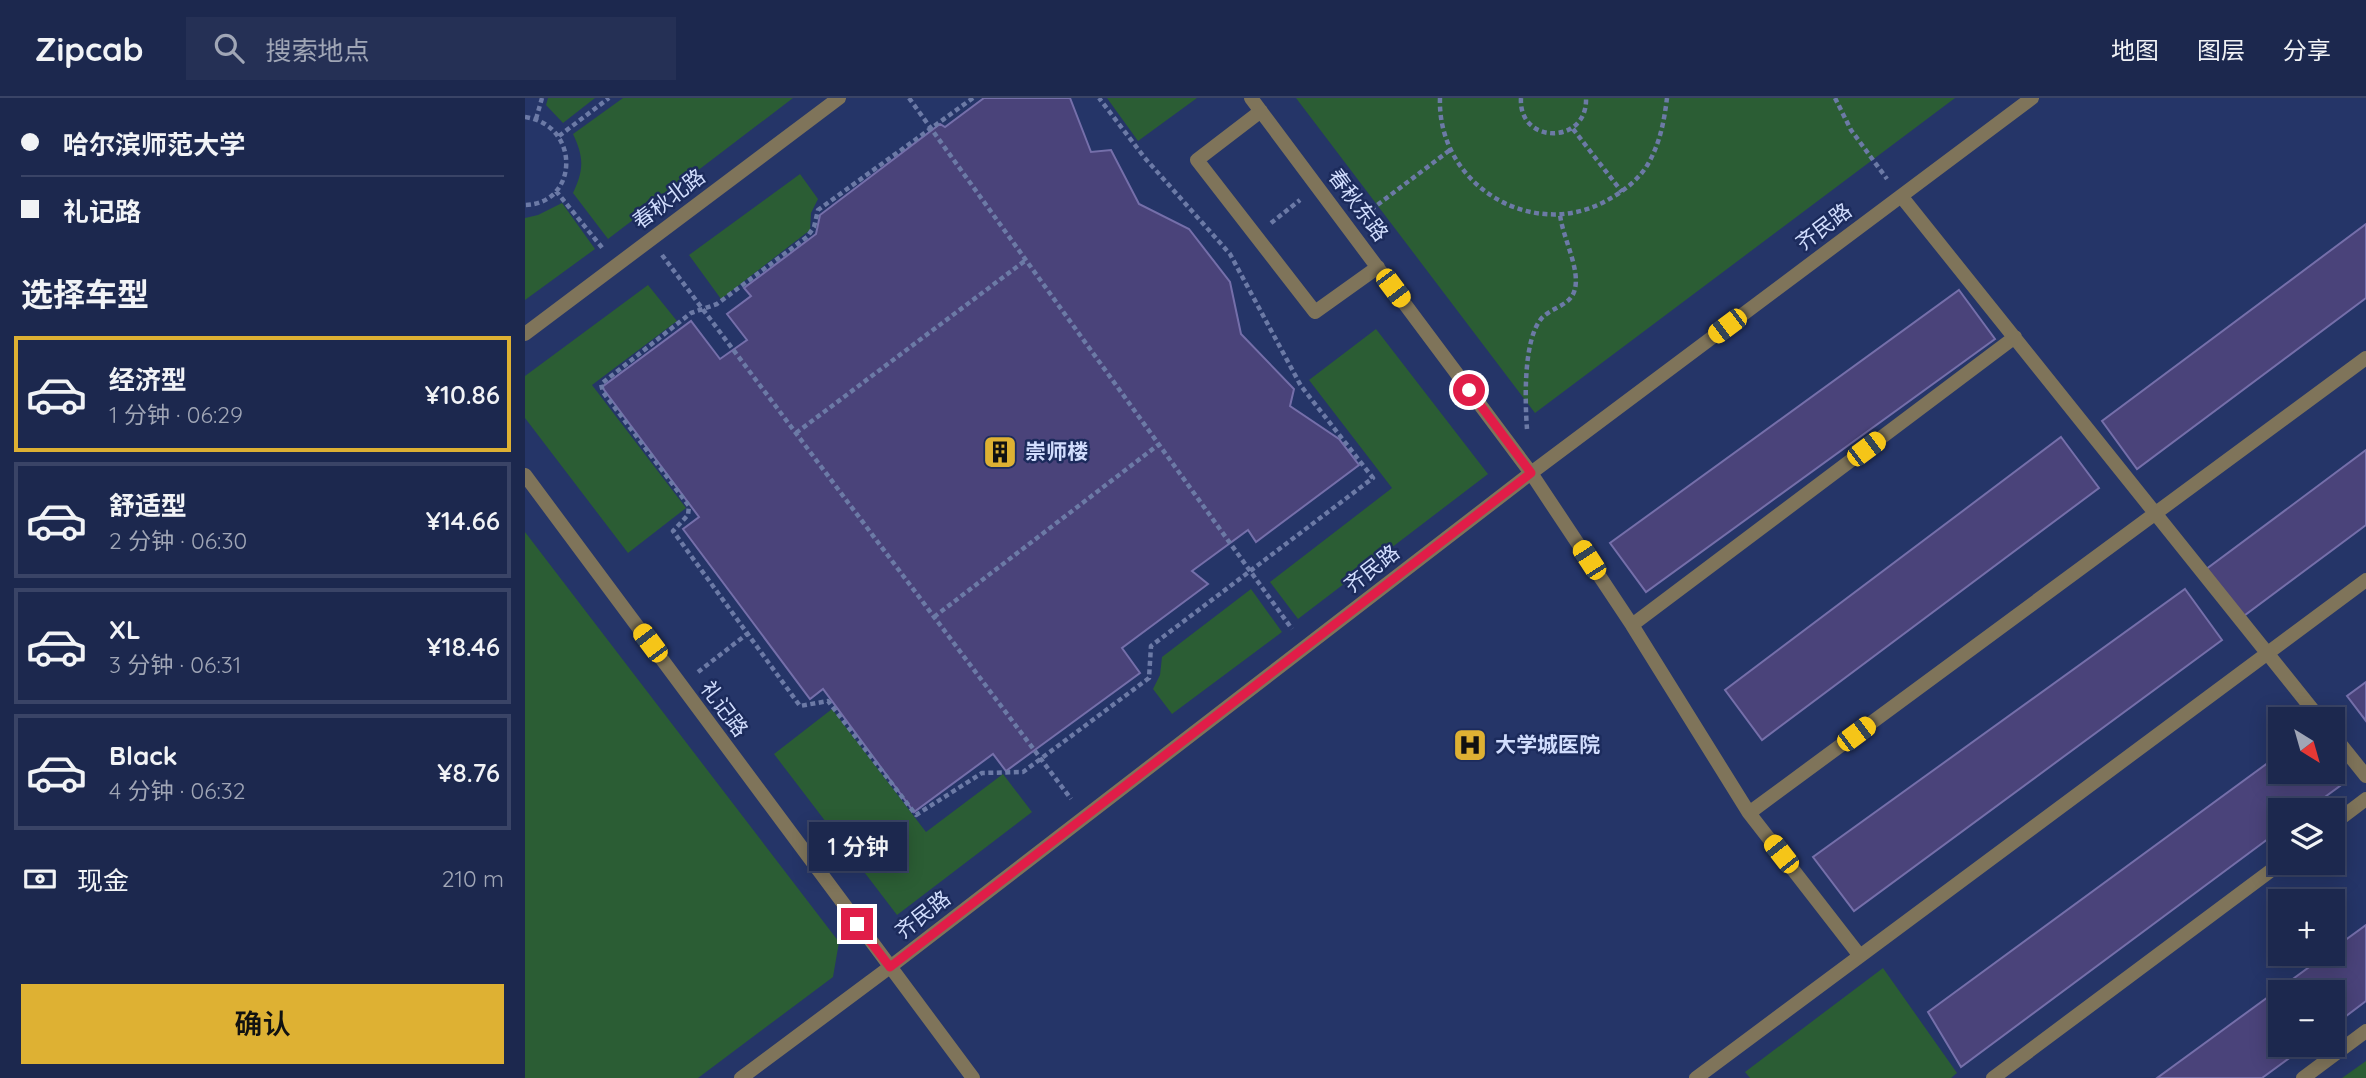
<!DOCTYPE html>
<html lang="zh">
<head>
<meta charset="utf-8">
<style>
	body { margin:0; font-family:Quicksand,"Noto Sans SC",sans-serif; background:#253055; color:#f1f3f6; height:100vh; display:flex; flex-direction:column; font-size:26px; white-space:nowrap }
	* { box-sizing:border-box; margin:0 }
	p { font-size:23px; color:#a0a6b6 }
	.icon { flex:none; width:38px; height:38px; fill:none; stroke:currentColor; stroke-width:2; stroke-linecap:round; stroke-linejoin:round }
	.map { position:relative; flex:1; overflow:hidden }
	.sheet { display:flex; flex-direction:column; background:#1c284e; width:525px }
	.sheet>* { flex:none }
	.top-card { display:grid; align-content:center; height:154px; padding:0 21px; background:#1c284e }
	.needle { width:46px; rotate:143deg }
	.controls { position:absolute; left:1743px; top:609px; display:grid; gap:14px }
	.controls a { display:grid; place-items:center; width:77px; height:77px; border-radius:0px; background:#1c284e; box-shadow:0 4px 18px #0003,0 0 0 2px #3a4466; font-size:35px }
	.end { position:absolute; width:32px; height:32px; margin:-16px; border:9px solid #e11d48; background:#fff; box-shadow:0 0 0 4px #fff }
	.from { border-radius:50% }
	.bubble { position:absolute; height:49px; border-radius:0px; background:#1c284e; box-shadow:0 4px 18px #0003,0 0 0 2px #3a4466; font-size:23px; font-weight:600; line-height:49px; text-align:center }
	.car { position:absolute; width:21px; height:42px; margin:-21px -10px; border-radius:9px; box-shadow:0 0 5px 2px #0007; background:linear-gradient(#f5c518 24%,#345 0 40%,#f5c518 0 76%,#345 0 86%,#f5c518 0) }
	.top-card b { display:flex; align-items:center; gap:24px; height:66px; font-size:26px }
	.top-card b+b { border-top:2px solid #3a4466 }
	.top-card i { width:18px; height:18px; background:#f1f3f6 }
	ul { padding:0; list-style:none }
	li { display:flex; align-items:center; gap:21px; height:116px; margin:0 14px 10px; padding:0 7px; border:4px solid #3a4466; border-radius:0px }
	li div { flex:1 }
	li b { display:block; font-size:26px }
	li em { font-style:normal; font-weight:600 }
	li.current { border-color:#deb133 }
	li>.icon { width:63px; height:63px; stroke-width:1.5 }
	h2 { padding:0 21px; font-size:32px; line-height:84px }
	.pay { display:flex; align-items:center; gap:18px; height:77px; padding:0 21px; font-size:26px }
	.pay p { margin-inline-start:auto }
	.button { display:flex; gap:14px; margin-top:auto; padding:14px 21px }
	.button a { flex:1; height:80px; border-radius:0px; background:#deb133; color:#111; font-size:28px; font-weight:600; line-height:80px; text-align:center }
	header { display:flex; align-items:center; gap:42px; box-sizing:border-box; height:98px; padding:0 35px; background:#1c284e; border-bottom:2px solid #3a4466 }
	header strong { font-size:33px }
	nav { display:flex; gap:38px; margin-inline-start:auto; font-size:24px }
	.search { width:490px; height:63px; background:#253055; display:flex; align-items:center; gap:18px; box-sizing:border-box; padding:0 24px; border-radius:0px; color:#a0a6b6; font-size:26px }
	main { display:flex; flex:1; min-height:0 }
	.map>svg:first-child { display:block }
	.green { fill:#2b5d34 }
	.building { fill:#4a437a; stroke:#756faa; stroke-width:2 }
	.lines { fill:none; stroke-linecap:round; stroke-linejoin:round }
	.path { stroke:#6c7aa6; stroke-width:4.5; stroke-dasharray:5 3.5; stroke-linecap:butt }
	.service { stroke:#7f745a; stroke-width:14 }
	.route { stroke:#e11d48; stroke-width:9 }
	.labels { text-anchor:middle; stroke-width:5; stroke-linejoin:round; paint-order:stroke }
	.street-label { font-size:21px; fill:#d1ddfd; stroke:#1c2b5c }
	.poi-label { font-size:21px; font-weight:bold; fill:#d1ddfd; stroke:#1c2b5c; text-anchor:start }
</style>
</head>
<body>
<header>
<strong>Zipcab</strong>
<div class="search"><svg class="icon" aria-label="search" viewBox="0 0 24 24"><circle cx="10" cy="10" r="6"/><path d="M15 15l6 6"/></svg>搜索地点</div>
<nav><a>地图</a><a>图层</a><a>分享</a></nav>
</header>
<main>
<section class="sheet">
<div class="top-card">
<b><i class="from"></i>哈尔滨师范大学</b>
<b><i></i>礼记路</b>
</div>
<h2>选择车型</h2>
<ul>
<li class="current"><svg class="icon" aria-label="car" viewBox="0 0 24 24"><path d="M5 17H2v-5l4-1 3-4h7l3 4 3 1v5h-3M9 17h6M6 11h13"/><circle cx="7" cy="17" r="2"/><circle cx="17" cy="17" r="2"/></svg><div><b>经济型</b><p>1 分钟 · 06:29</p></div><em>¥10.86</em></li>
<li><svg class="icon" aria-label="car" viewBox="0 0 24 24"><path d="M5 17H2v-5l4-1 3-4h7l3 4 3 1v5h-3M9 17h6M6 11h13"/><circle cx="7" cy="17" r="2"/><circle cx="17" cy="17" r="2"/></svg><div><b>舒适型</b><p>2 分钟 · 06:30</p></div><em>¥14.66</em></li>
<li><svg class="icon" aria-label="car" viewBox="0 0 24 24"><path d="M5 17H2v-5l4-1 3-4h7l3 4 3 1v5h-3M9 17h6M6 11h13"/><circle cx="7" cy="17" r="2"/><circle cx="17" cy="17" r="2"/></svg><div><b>XL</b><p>3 分钟 · 06:31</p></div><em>¥18.46</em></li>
<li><svg class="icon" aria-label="car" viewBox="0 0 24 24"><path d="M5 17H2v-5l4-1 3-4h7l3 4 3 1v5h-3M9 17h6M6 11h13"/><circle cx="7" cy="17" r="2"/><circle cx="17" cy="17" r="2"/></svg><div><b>Black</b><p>4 分钟 · 06:32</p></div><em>¥8.76</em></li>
</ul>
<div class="pay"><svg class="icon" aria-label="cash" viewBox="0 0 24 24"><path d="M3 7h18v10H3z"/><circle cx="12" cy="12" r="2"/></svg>现金<p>210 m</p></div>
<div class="button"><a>确认</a></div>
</section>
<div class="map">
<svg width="1841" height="980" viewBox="0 0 1841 980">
	<rect width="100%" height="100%" fill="#253568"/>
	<path class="green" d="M23 0H70L38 25 21 7Z
		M98 0H268L83 141 48 95C59 72 59 59 48 36Z
		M582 0H672L613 43Z
		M771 0H1430L1010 315Z
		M275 76 293 101 286 115 285 132 196 201 164 157Z
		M37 105 70 151 0 202V120L13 117Z
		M123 187 152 223 67 287 161 410 103 455 0 320V278Z
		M851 231 963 376 773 521 745 484 867 390 784 282Z
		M0 434 314 844 308 879 173 980H0Z
		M726 491 757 534 647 616 628 591 635 577 637 559Z
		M307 611 401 734 478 676 507 714 372 817 249 656Z
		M1358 870 1432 975 1426 980H1225L1220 974Z
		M1841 963V980H1817Z"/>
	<path class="building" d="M545 0 566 54 586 52 614 106 664 131 705 184 716 236 769 291 765 308 814 341 834 367 731 444 723 432 667 473 683 486 597 550 615 575 481 673 468 656 389 714 298 591 285 601 158 431 174 419 77 289 166 223 195 261 222 242 202 216 226 198 219 190 291 136 295 117 415 26 420 29 459 0Z
		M1841 126V200L1612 371 1577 323Z
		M1434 192 1470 241 1121 494 1085 445Z
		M1536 339 1574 390 1237 642 1200 592Z
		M1841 352V427L1716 520 1680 472Z
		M1660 491 1697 542 1329 813 1288 759Z
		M1841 584V623L1822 598Z
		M1755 656V674H1808V671L1819 685 1782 712H1755V732L1436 969 1403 914Z
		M1841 827V903L1808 928V894H1755V947H1782L1737 980H1632L1802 856H1808V851Z"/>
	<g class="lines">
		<path class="path" d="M384 0 767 531
			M448 0 293 112 289 129 282 139 192 206 166 215 76 286 78 294 164 408 163 417 148 433 275 608 303 603 391 717 457 675 498 674 624 580 626 548 848 380 776 288 705 156 619 59 574 0
			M915 0C912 85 1004 143 1079 104 1096 95 1113 83 1123 66 1135 45 1139 24 1142 0
			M996 0C993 47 1063 47 1061 0
			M1310 0 1326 32 1362 81
			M0 19C56 27 54 106 0 107
			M11 21 17 0
			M1048 31 1097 94
			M34 38 84 0
			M31 93 79 152
			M839 117 925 52
			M746 125 775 102
			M137 157 546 701
			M1002 331C1000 304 998 243 1016 221 1025 210 1044 208 1049 194 1057 173 1037 139 1035 116
			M271 335 501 162
			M409 519 633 347
			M173 574 222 536"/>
		<path class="service" d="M726 0 1006 375 1107 527 1224 715 1335 858
			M736 13 672 62 790 214 853 169
			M1376 98 1795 621
			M0 236 314 0
			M0 377 448 980
			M1107 527 1490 239
			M1808 637 1841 678
			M1224 715 1841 260
			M1808 726 1841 701
			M216 980 365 869 1006 375 1507 0
			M1171 980 1841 482
			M1468 980 1756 765
			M1778 980 1841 933"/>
	</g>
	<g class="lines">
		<path class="route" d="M332 826 365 869 1006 375 944 292"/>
	</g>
	<defs>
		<g id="building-square" transform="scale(1.75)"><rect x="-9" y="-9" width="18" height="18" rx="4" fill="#deb133" stroke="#1c2b5c"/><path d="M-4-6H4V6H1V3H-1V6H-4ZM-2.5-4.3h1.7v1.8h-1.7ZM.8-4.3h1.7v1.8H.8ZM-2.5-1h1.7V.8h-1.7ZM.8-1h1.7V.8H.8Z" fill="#111"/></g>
		<g id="hospital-square" transform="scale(1.75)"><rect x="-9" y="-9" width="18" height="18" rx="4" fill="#deb133" stroke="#1c2b5c"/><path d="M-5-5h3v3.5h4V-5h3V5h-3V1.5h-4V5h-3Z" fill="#111"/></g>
	</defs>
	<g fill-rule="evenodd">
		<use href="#building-square" x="475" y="354"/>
		<use href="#hospital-square" x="945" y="647"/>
	</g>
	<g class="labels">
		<g class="street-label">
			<text transform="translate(144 101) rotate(-37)" y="7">春秋北路</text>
			<text transform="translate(833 107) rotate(53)" y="7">春秋东路</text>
			<text transform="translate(1299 129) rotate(-37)" y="7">齐民路</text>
			<text transform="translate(847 471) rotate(-38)" y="7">齐民路</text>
			<text transform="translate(199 611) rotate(53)" y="7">礼记路</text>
			<text transform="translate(398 817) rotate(-38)" y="7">齐民路</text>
		</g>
		<g class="poi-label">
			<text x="500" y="361">崇师楼</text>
			<text x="970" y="654">大学城医院</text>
		</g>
	</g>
</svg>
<div class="controls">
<a><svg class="needle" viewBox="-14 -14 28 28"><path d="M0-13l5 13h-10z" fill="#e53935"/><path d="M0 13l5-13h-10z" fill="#a0a6b6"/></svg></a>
<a><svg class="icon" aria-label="layers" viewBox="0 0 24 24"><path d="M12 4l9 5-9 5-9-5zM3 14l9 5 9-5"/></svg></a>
<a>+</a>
<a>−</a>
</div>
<i class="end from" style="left:944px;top:292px"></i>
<i class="end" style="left:332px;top:826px"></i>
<div class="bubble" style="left:284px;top:724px;width:98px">1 分钟</div>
<i class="car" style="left:868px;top:190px;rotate:143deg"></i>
<i class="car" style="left:1202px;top:228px;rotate:233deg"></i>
<i class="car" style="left:1341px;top:351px;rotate:53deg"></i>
<i class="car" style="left:1064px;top:462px;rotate:327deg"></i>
<i class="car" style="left:125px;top:545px;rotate:323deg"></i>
<i class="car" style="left:1331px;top:636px;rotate:53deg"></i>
<i class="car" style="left:1256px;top:756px;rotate:322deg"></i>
</div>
</main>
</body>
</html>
